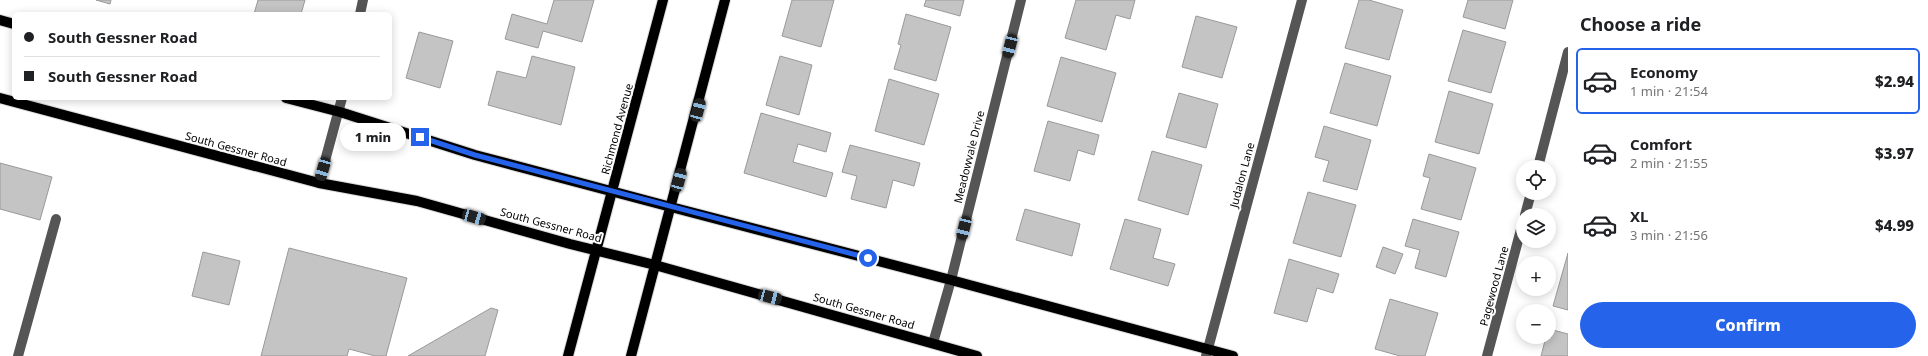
<!DOCTYPE html>
<html lang="en">
<head>
<meta charset="utf-8">
<style>
	body { margin:0; font-family:"Noto Sans",sans-serif; background:#f6f6f6; color:#202124; height:100vh; display:flex; flex-direction:column; font-size:15px; white-space:nowrap }
	* { box-sizing:border-box; margin:0 }
	p { font-size:13px; color:#757577 }
	.icon { flex:none; width:22px; height:22px; fill:none; stroke:currentColor; stroke-width:2; stroke-linecap:round; stroke-linejoin:round }
	.map { position:relative; flex:1; overflow:hidden }
	.details { display:flex; flex-direction:column; background:#fff; width:360px }
	.details>* { flex:none }
	.top-card { position:absolute; left:12px; top:12px; width:380px; height:88px; border-radius:6px; box-shadow:0 2px 10px #0003; display:grid; align-content:center; height:88px; padding:0 12px; background:#fff }
	.controls { position:absolute; left:1516px; top:160px; display:grid; gap:8px }
	.controls a { display:grid; place-items:center; width:40px; height:40px; border-radius:50%; background:#fff; box-shadow:0 2px 10px #0003; font-size:20px }
	.end { position:absolute; width:18px; height:18px; margin:-9px; border:5px solid #2563eb; background:#fff; box-shadow:0 0 0 2px #fff }
	.from { border-radius:50% }
	.bubble { position:absolute; height:28px; border-radius:14px; background:#fff; box-shadow:0 2px 10px #0003; font-size:13px; font-weight:800; line-height:28px; text-align:center }
	.car { position:absolute; width:12px; height:24px; margin:-12px -6px; border-radius:5px; box-shadow:0 0 3px 1px #0007; background:linear-gradient(#222 24%,#8ab4d8 0 40%,#222 0 76%,#8ab4d8 0 86%,#222 0) }
	.top-card b { display:flex; align-items:center; gap:14px; height:38px; font-size:15px }
	.top-card b+b { border-top:1px solid #e0e0e0 }
	.top-card i { width:10px; height:10px; background:#202124 }
	ul { padding:0; list-style:none }
	li { display:flex; align-items:center; gap:12px; height:66px; margin:0 8px 6px; padding:0 4px; border:2px solid transparent; border-radius:6px }
	li div { flex:1 }
	li b { display:block; font-size:15px }
	li em { font-style:normal; font-weight:800 }
	li.current { border-color:#2563eb }
	li>.icon { width:36px; height:36px; stroke-width:1.5 }
	h2 { padding:0 12px; font-size:18px; line-height:48px }
	.primary-button { display:flex; gap:8px; margin-top:auto; padding:8px 12px }
	.primary-button a { flex:1; height:46px; border-radius:24px; background:#2563eb; color:#fff; font-size:16px; font-weight:800; line-height:46px; text-align:center }
	main { display:flex; flex:1; min-height:0 }
	.map>svg:first-child { display:block }
	.building { fill:#c4c4c4; stroke:#999 }
	.lines { fill:none; stroke-linecap:round; stroke-linejoin:round }
	.major-casing { stroke:#dbdbdb; stroke-width:12 }
	.minor { stroke:#555; stroke-width:10 }
	.major { stroke:#000; stroke-width:10 }
	.route { stroke:#2563eb; stroke-width:5 }
	.labels { text-anchor:middle; stroke-width:4; stroke-linejoin:round; paint-order:stroke }
	.street-label { font-size:11px; fill:#000; stroke:#fff }
</style>
</head>
<body>
<main>
<div class="map">
<svg width="1568" height="356" viewBox="0 0 1568 356">
	<rect width="100%" height="100%" fill="#fff"/>
	<path class="building" d="M96 0H111L110 4Z
		M258 0H305L301 14H254Z
		M554 0H594L582 42 543 31 538 48 505 39 512 14 547 24Z
		M792 0H834L821 47 782 36Z
		M926 0H964L960 16 924 6Z
		M1076 0H1135L1130 19 1116 15 1106 50 1065 38Z
		M1359 0H1369L1403 10 1389 60 1345 48Z
		M1468 0H1513L1505 29 1463 17Z
		M906 14 951 27 936 81 894 69 901 45 898 44Z
		M1196 16 1237 27 1222 78 1182 67Z
		M1463 30 1506 42 1491 93 1448 81Z
		M419 32 453 41 440 88 406 78Z
		M532 56 575 67 561 125 488 105 497 71 526 78Z
		M780 56 812 65 799 115 766 105Z
		M1061 57 1116 73 1102 122 1047 106Z
		M1345 63 1391 76 1377 126 1330 113Z
		M889 79 939 94 924 145 875 131Z
		M1449 91 1493 104 1479 154 1435 142Z
		M1179 93 1218 104 1206 148 1166 137Z
		M761 113 831 133 826 152 798 144 793 162 833 173 826 197 744 173Z
		M1048 121 1099 135 1094 155 1078 150 1070 181 1034 171Z
		M1324 126 1371 140 1357 190 1323 181 1329 161 1315 157Z
		M850 145 920 163 914 186 893 180 886 208 851 199 857 176 842 172Z
		M1152 151 1202 165 1188 215 1138 200Z
		M1429 154 1476 168 1461 220 1421 209 1430 178 1423 176Z
		M0 163 52 177 40 220 0 209Z
		M1308 192 1356 205 1341 257 1293 243Z
		M1025 209 1080 224 1072 256 1016 240Z
		M1125 219 1161 229 1153 258 1175 264 1168 286 1110 269Z
		M1413 219 1459 232 1446 277 1415 268 1420 250 1405 246Z
		M1383 247 1403 254 1395 274 1376 267Z
		M289 248 407 278 386 356H375L349 349 347 356H261Z
		M203 252 240 261 229 305 192 296Z
		M1568 253V310L1553 306Z
		M1289 259 1339 274 1333 293 1317 288 1307 322 1274 313Z
		M1390 299 1438 313 1425 356H1400L1375 349Z
		M491 308 498 310 485 356H408Z
		M1549 329 1568 334V356H1541L1546 337H1549Z"/>
	<g class="lines">
		<g class="major-casing">
			<path id="major" d="M0 20 14 24
				M0 98 319 183 417 201 570 244 655 265 977 356
				M286 98 340 112 475 155 671 207 951 280 1233 356
				M568 356 663 0
				M631 356 725 0"/>
		</g>
		<path class="minor" d="M360 14 363 0
			M1538 167 1568 52
			M319 183 342 98
			M1525 215 1531 193
			M933 343 951 280 1021 0
			M18 356 56 219
			M1206 356 1302 0
			M1487 356 1523 222"/>
		<use href="#major" class="major"/>
	</g>
	<g class="lines">
		<path class="route" d="M420 137 475 155 868 258"/>
	</g>
	<g class="labels">
		<g class="street-label">
			<text transform="translate(617 129) rotate(-75)" y="4">Richmond Avenue</text>
			<text transform="translate(236 149) rotate(15)" y="4">South Gessner Road</text>
			<text transform="translate(969 157) rotate(-76)" y="4">Meadowvale Drive</text>
			<text transform="translate(1242 175) rotate(-75)" y="4">Judalon Lane</text>
			<text transform="translate(551 225) rotate(15)" y="4">South Gessner Road</text>
			<text transform="translate(1494 286) rotate(-75)" y="4">Pagewood Lane</text>
			<text transform="translate(864 311) rotate(16)" y="4">South Gessner Road</text>
		</g>
	</g>
</svg>
<div class="controls">
<a><svg class="icon" aria-label="locate" viewBox="0 0 24 24"><circle cx="12" cy="12" r="6"/><path d="M12 2v4M12 18v4M2 12h4M18 12h4"/></svg></a>
<a><svg class="icon" aria-label="layers" viewBox="0 0 24 24"><path d="M12 4l9 5-9 5-9-5zM3 14l9 5 9-5"/></svg></a>
<a>+</a>
<a>−</a>
</div>
<i class="end from" style="left:868px;top:258px"></i>
<i class="end" style="left:420px;top:137px"></i>
<div class="bubble" style="left:340px;top:123px;width:66px">1 min</div>
<i class="car" style="left:1010px;top:46px;rotate:194deg"></i>
<i class="car" style="left:698px;top:110px;rotate:15deg"></i>
<i class="car" style="left:323px;top:169px;rotate:196deg"></i>
<i class="car" style="left:679px;top:180px;rotate:15deg"></i>
<i class="car" style="left:474px;top:217px;rotate:106deg"></i>
<i class="car" style="left:964px;top:228px;rotate:194deg"></i>
<i class="car" style="left:770px;top:297px;rotate:105deg"></i>
<div class="top-card">
<b><i class="from"></i>South Gessner Road</b>
<b><i></i>South Gessner Road</b>
</div>
</div>
<section class="details">
<h2>Choose a ride</h2>
<ul>
<li class="current"><svg class="icon" aria-label="car" viewBox="0 0 24 24"><path d="M5 17H2v-5l4-1 3-4h7l3 4 3 1v5h-3M9 17h6M6 11h13"/><circle cx="7" cy="17" r="2"/><circle cx="17" cy="17" r="2"/></svg><div><b>Economy</b><p>1 min · 21:54</p></div><em>$2.94</em></li>
<li><svg class="icon" aria-label="car" viewBox="0 0 24 24"><path d="M5 17H2v-5l4-1 3-4h7l3 4 3 1v5h-3M9 17h6M6 11h13"/><circle cx="7" cy="17" r="2"/><circle cx="17" cy="17" r="2"/></svg><div><b>Comfort</b><p>2 min · 21:55</p></div><em>$3.97</em></li>
<li><svg class="icon" aria-label="car" viewBox="0 0 24 24"><path d="M5 17H2v-5l4-1 3-4h7l3 4 3 1v5h-3M9 17h6M6 11h13"/><circle cx="7" cy="17" r="2"/><circle cx="17" cy="17" r="2"/></svg><div><b>XL</b><p>3 min · 21:56</p></div><em>$4.99</em></li>
</ul>
<div class="primary-button"><a>Confirm</a></div>
</section>
</main>
</body>
</html>
